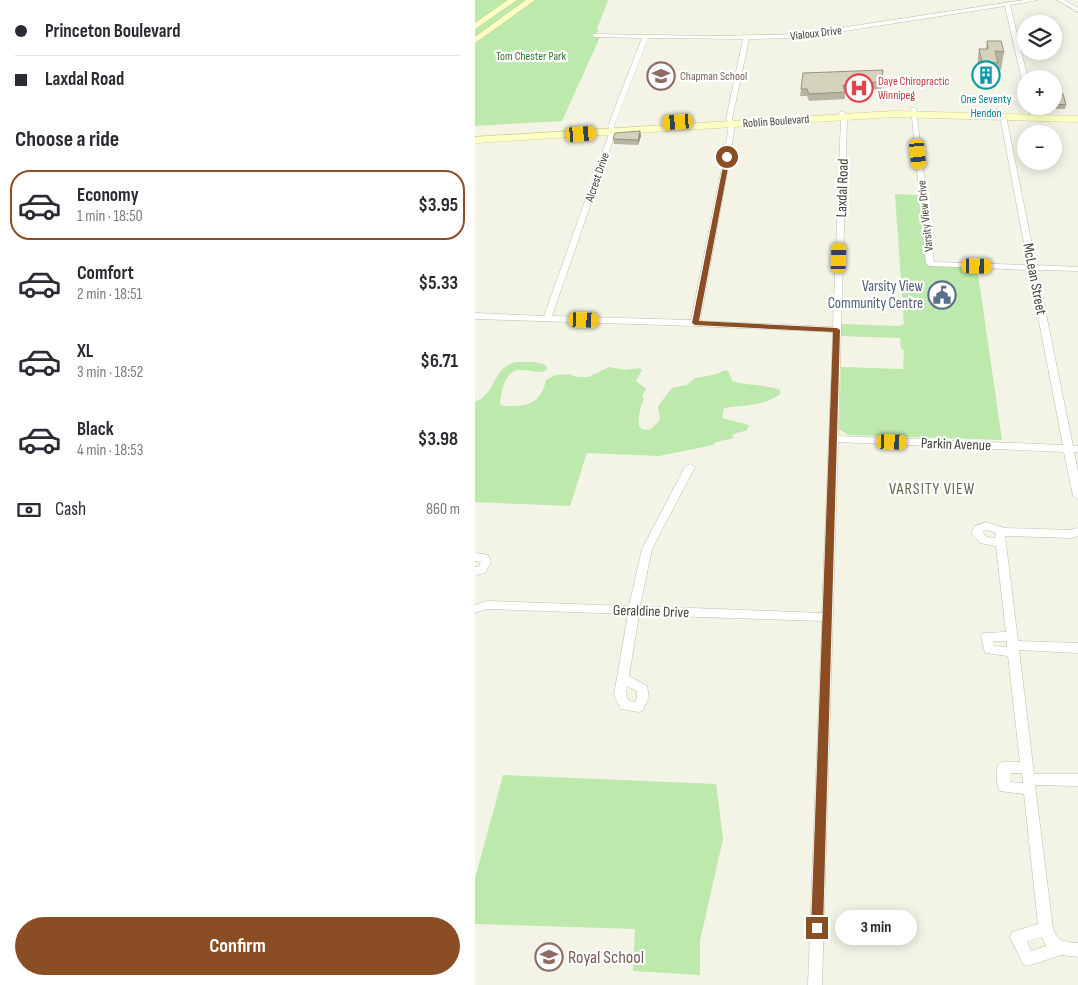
<!DOCTYPE html>
<html lang="en">
<head>
<meta charset="utf-8">
<style>
	body { margin:0; font-family:"Sofia Sans Condensed",sans-serif; background:#f7f7f7; color:#2b2b33; height:100vh; display:flex; flex-direction:column; font-size:19px; white-space:nowrap }
	* { box-sizing:border-box; margin:0 }
	p { font-size:16px; color:#7c7c81 }
	.icon { flex:none; width:28px; height:28px; fill:none; stroke:currentColor; stroke-width:2; stroke-linecap:round; stroke-linejoin:round }
	.map { position:relative; flex:1; overflow:hidden }
	.details { display:flex; flex-direction:column; background:#fff; width:475px }
	.details>* { flex:none }
	.banner { display:grid; align-content:center; height:110px; padding:0 15px; background:#fff }
	.fabs { position:absolute; left:542px; top:15px; display:grid; gap:10px }
	.fabs a { display:grid; place-items:center; width:45px; height:45px; border-radius:50%; background:#fff; box-shadow:0 2px 12px #0003; font-size:25px }
	.end { position:absolute; width:22px; height:22px; margin:-11px; border:6px solid #8a4d24; background:#fff; box-shadow:0 0 0 2px #fff }
	.from { border-radius:50% }
	.bubble { position:absolute; height:35px; border-radius:18px; background:#fff; box-shadow:0 2px 12px #0003; font-size:16px; font-weight:700; line-height:35px; text-align:center }
	.car { position:absolute; width:15px; height:30px; margin:-15px -8px; border-radius:6px; box-shadow:0 0 4px 1px #0007; background:linear-gradient(#f5c518 24%,#345 0 40%,#f5c518 0 76%,#345 0 86%,#f5c518 0) }
	.banner b { display:flex; align-items:center; gap:18px; height:48px; font-size:19px }
	.banner b+b { border-top:1px solid #e1e1e2 }
	.banner i { width:12px; height:12px; background:#2b2b33 }
	ul { padding:0; list-style:none }
	li { display:flex; align-items:center; gap:15px; height:70px; margin:0 10px 8px; padding:0 5px; border:2px solid transparent; border-radius:20px }
	li div { flex:1 }
	li b { display:block; font-size:19px }
	li em { font-style:normal; font-weight:700 }
	li.selected { border-color:#8a4d24 }
	li>.icon { width:45px; height:45px; stroke-width:1.5 }
	h2 { padding:0 15px; font-size:22px; line-height:60px }
	.pay { display:flex; align-items:center; gap:12px; height:55px; padding:0 15px; font-size:19px }
	.pay p { margin-inline-start:auto }
	.action { display:flex; gap:10px; margin-top:auto; padding:10px 15px }
	.action a { flex:1; height:58px; border-radius:30px; background:#8a4d24; color:#fff; font-size:20px; font-weight:700; line-height:58px; text-align:center }
	main { display:flex; flex:1; min-height:0 }
	.map>svg:first-child { display:block }
	.green { fill:#bde9ad }
	.lines { fill:none; stroke-linecap:round; stroke-linejoin:round }
	.minor-casing { stroke:#bfbea8; stroke-width:1 }
	.secondary-casing { stroke:#d0d192; stroke-width:1 }
	.minor { fill:#fff; fill-rule:evenodd }
	.secondary { fill:#fdffc4; fill-rule:evenodd }
	.wall { fill:#b7b5a1 }
	.shaded-wall { fill:#959383 }
	.building { fill:#d5d2bb; stroke:#959383 }
	.route { fill:#8a4d24 }
	.labels { text-anchor:middle; stroke-width:4.5; stroke-linejoin:round; paint-order:stroke }
	.far-street-label { font-size:12px; fill:#464435; stroke:#fff }
	.far-park-label { font-size:12px; fill:#2f7927; stroke:#fff }
	.far-education-label { font-size:12px; fill:#785e54; stroke:#fff; text-anchor:start }
	.far-health-label { font-size:12px; fill:#be3a42; stroke:#fff; text-anchor:start }
	.far-culture-label { font-size:12px; fill:#0d838f; stroke:#fff }
	.street-label { font-size:15px; fill:#464435; stroke:#fff }
	.service-label { font-size:15px; fill:#4e5e75; stroke:#fff; text-anchor:end }
	.neighbourhood-label { font-size:16px; letter-spacing:1px; fill:#69664c; stroke:#fff }
	.near-education-label { font-size:18px; fill:#785e54; stroke:#fff; text-anchor:start }
</style>
</head>
<body>
<main>
<section class="details">
<div class="banner">
<b><i class="from"></i>Princeton Boulevard</b>
<b><i></i>Laxdal Road</b>
</div>
<h2>Choose a ride</h2>
<ul>
<li class="selected"><svg class="icon" aria-label="car" viewBox="0 0 24 24"><path d="M5 17H2v-5l4-1 3-4h7l3 4 3 1v5h-3M9 17h6M6 11h13"/><circle cx="7" cy="17" r="2"/><circle cx="17" cy="17" r="2"/></svg><div><b>Economy</b><p>1 min · 18:50</p></div><em>$3.95</em></li>
<li><svg class="icon" aria-label="car" viewBox="0 0 24 24"><path d="M5 17H2v-5l4-1 3-4h7l3 4 3 1v5h-3M9 17h6M6 11h13"/><circle cx="7" cy="17" r="2"/><circle cx="17" cy="17" r="2"/></svg><div><b>Comfort</b><p>2 min · 18:51</p></div><em>$5.33</em></li>
<li><svg class="icon" aria-label="car" viewBox="0 0 24 24"><path d="M5 17H2v-5l4-1 3-4h7l3 4 3 1v5h-3M9 17h6M6 11h13"/><circle cx="7" cy="17" r="2"/><circle cx="17" cy="17" r="2"/></svg><div><b>XL</b><p>3 min · 18:52</p></div><em>$6.71</em></li>
<li><svg class="icon" aria-label="car" viewBox="0 0 24 24"><path d="M5 17H2v-5l4-1 3-4h7l3 4 3 1v5h-3M9 17h6M6 11h13"/><circle cx="7" cy="17" r="2"/><circle cx="17" cy="17" r="2"/></svg><div><b>Black</b><p>4 min · 18:53</p></div><em>$3.98</em></li>
</ul>
<div class="pay"><svg class="icon" aria-label="cash" viewBox="0 0 24 24"><path d="M3 7h18v10H3z"/><circle cx="12" cy="12" r="2"/></svg>Cash<p>860 m</p></div>
<div class="action"><a>Confirm</a></div>
</section>
<div class="map">
<svg width="603" height="985" viewBox="0 0 603 985">
	<rect width="100%" height="100%" fill="#f3f3e6"/>
	<path class="green" d="M0 0H133L122 29 124 30 121 33 125 37 87 121 0 126Z
		M420 194 445 195 454 266 502 267 527 440 373 435 364 429 366 367 428 369 429 350 426 349 425 338 365 336 366 324 425 326 429 324Z
		M41 362H59L71 365 72 370C62 375 54 369 44 370 29 371 26 393 25 404L29 406C51 407 66 404 71 380L81 375 94 374 102 377H113L134 367 151 370 165 368 167 370 161 381 171 389 167 395 169 399C165 406 163 418 164 426L167 429 175 430 185 420 183 406 197 388 212 385 220 378 238 375 251 370 254 372 257 381C273 386 290 384 305 390V394C290 406 267 405 249 408L247 418 274 425 272 430 257 435 259 438 241 442 238 445 184 456 112 453 95 506 0 502V402C22 393 17 367 41 362Z
		M28 775 241 784 248 839 225 941V975L158 971 160 929 0 924V879Z"/>
	<g class="lines">
		<g class="minor-casing">
			<path id="minor" d="M549 0H563L535 5 553 79H551V87L548 85 530 6 325 38 274 39 257 119 260 124 255 157 225 321 358 327 366 119 364 112 369 111 372 119 363 436 588 445 554 270 455 266 451 264 436 107 441 108 459 262 553 265 525 116 520 110 523 108 531 116 561 265 603 267V271L562 270 598 446H603V452H599L603 471V499L598 496 589 452 363 442 347 985H333L347 621 164 615 154 676 172 686 174 698 167 711 163 712 146 709 139 695 153 614 12 609 0 613V605L12 601 154 606 167 549 210 467 215 464 220 467 177 549 165 606 347 613 358 332 220 326 0 319V313L69 316 135 131 133 126 167 38 120 37 117 35 118 34 241 36 325 34ZM173 38 268 39 251 119 254 124 249 157 216 320 77 316 141 131 139 126ZM152 686 162 691V698L160 702 154 701 151 695Z
				M582 0H589L603 8V12Z
				M553 106H559L561 118H557Z
				M511 522 529 528 596 530 603 528V536L596 538 530 536 543 641 603 643V653L544 650 559 774H603V786L560 785 578 929C583 942 590 942 603 943V957L586 955 553 966 548 964 535 937 537 932 563 924 549 794 525 791C521 784 520 770 524 763L528 762H545L533 656 510 653 506 636 508 633 531 632 521 546 505 543 496 533 500 526ZM511 530 521 533 520 538 512 537 507 532ZM518 641H532V647L519 646ZM535 773H547L548 783 535 782ZM567 937 571 946 556 951 552 941Z
				M0 553 13 555 16 562 10 573 0 575V567H3L6 562 0 561Z"/>
		</g>
		<g class="secondary-casing">
			<path id="secondary" d="M33 0H42L0 29V23Z
				M51 0H60L0 43V37Z
				M419 111 603 116V122L419 117 0 143V137Z"/>
		</g>
		<use href="#minor" class="minor"/>
		<use href="#secondary" class="secondary"/>
	</g>
	<path class="wall" d="M512 41 529 52 526 70H522L520 81H505L502 67 504 49H511Z
		M408 70 407 89 370 92V99L334 101 332 96H325L326 89Z
		M579 93 591 105 590 109H578L577 106H579Z
		M165 131 166 136 163 145 139 144 138 139Z"/>
	<path class="shaded-wall" d="M165 131 166 136 163 145V140Z"/>
	<path class="building" d="M512 41H526L529 52 520 51 523 63 507 62 504 49H513Z
		M408 70 407 82 368 85 370 92 334 94 332 89H326L328 73Z
		M579 93 588 94 591 105 579 104Z
		M165 131 163 140 138 139 140 133Z"/>
	<path class="route" d="M250 156 255 157 224 321 362 328 365 330 348 928 346 931 342 933 338 931 336 928 358 332 220 325 217 323Z"/>
	<defs>
		<g id="building-ring" transform="scale(1.4375)"><circle r="9.5" fill="#fff" stroke="#0f9aa8" stroke-width="1.5"/><path d="M-4-6H4V6H1V3H-1V6H-4ZM-2.5-4.3h1.7v1.8h-1.7ZM.8-4.3h1.7v1.8H.8ZM-2.5-1h1.7V.8h-1.7ZM.8-1h1.7V.8H.8Z" fill="#0f9aa8"/></g>
		<g id="school-ring" transform="scale(1.4375)"><circle r="9.5" fill="#fff" stroke="#8d6e63" stroke-width="1.5"/><path d="M0-5L7-2L0 1L-7-2ZM-4 1L0 2.5L4 1V4Q0 6-4 4Z" fill="#8d6e63"/></g>
		<g id="hospital-ring" transform="scale(1.4375)"><circle r="9.5" fill="#fff" stroke="#e0444e" stroke-width="1.5"/><path d="M-5-5h3v3.5h4V-5h3V5h-3V1.5h-4V5h-3Z" fill="#e0444e"/></g>
		<g id="civic-ring" transform="scale(1.4375)"><circle r="9.5" fill="#fff" stroke="#5c6f8a" stroke-width="1.5"/><path d="M-.6-6.5H3V-4.5H.6V-3L4-1V1h2V6H-6V1h2V-1L-.6-3ZM-1.2 2.5V6h2.4V2.5Z" fill="#5c6f8a"/></g>
	</defs>
	<g fill-rule="evenodd">
		<use href="#building-ring" x="511" y="75"/>
		<use href="#school-ring" x="186" y="76"/>
		<use href="#hospital-ring" x="384" y="88"/>
		<use href="#civic-ring" x="467" y="295"/>
		<use href="#school-ring" x="74" y="957"/>
	</g>
	<g class="labels">
		<g class="far-street-label">
			<text transform="translate(341 33) rotate(-7)" y="4">Vialoux Drive</text>
			<text transform="translate(301 121) rotate(-4)" y="4">Roblin Boulevard</text>
			<text transform="translate(122 177) rotate(-71)" y="4">Alcrest Drive</text>
			<text transform="translate(450 216) rotate(-96)" y="4">Varsity View Drive</text>
		</g>
		<g class="far-park-label">
			<text x="56" y="60">Tom Chester Park</text>
		</g>
		<g class="far-education-label">
			<text x="205" y="80">Chapman School</text>
		</g>
		<g class="far-health-label">
			<text x="403" y="85">Daye Chiropractic<tspan x="403" dy="14">Winnipeg</tspan></text>
		</g>
		<g class="far-culture-label">
			<text x="511" y="103">One Seventy<tspan x="511" dy="14">Hendon</tspan></text>
		</g>
		<g class="street-label">
			<text transform="translate(367 188) rotate(-88)" y="5">Laxdal Road</text>
			<text transform="translate(560 279) rotate(79)" y="5">McLean Street</text>
			<text transform="translate(481 444) rotate(2)" y="5">Parkin Avenue</text>
			<text transform="translate(176 611) rotate(2)" y="5">Geraldine Drive</text>
		</g>
		<g class="service-label">
			<text x="448" y="291">Varsity View<tspan x="448" dy="17">Community Centre</tspan></text>
		</g>
		<g class="neighbourhood-label">
			<text x="457" y="494">VARSITY VIEW</text>
		</g>
		<g class="near-education-label">
			<text x="93" y="963">Royal School</text>
		</g>
	</g>
</svg>
<div class="fabs">
<a><svg class="icon" aria-label="layers" viewBox="0 0 24 24"><path d="M12 4l9 5-9 5-9-5zM3 14l9 5 9-5"/></svg></a>
<a>+</a>
<a>−</a>
</div>
<i class="end from" style="left:252px;top:157px"></i>
<i class="end" style="left:342px;top:928px"></i>
<div class="bubble" style="left:360px;top:910px;width:82px">3 min</div>
<i class="car" style="left:203px;top:122px;rotate:266deg"></i>
<i class="car" style="left:106px;top:134px;rotate:86deg"></i>
<i class="car" style="left:443px;top:154px;rotate:174deg"></i>
<i class="car" style="left:364px;top:258px;rotate:2deg"></i>
<i class="car" style="left:502px;top:266px;rotate:91deg"></i>
<i class="car" style="left:109px;top:320px;rotate:92deg"></i>
<i class="car" style="left:417px;top:442px;rotate:92deg"></i>
</div>
</main>
</body>
</html>
